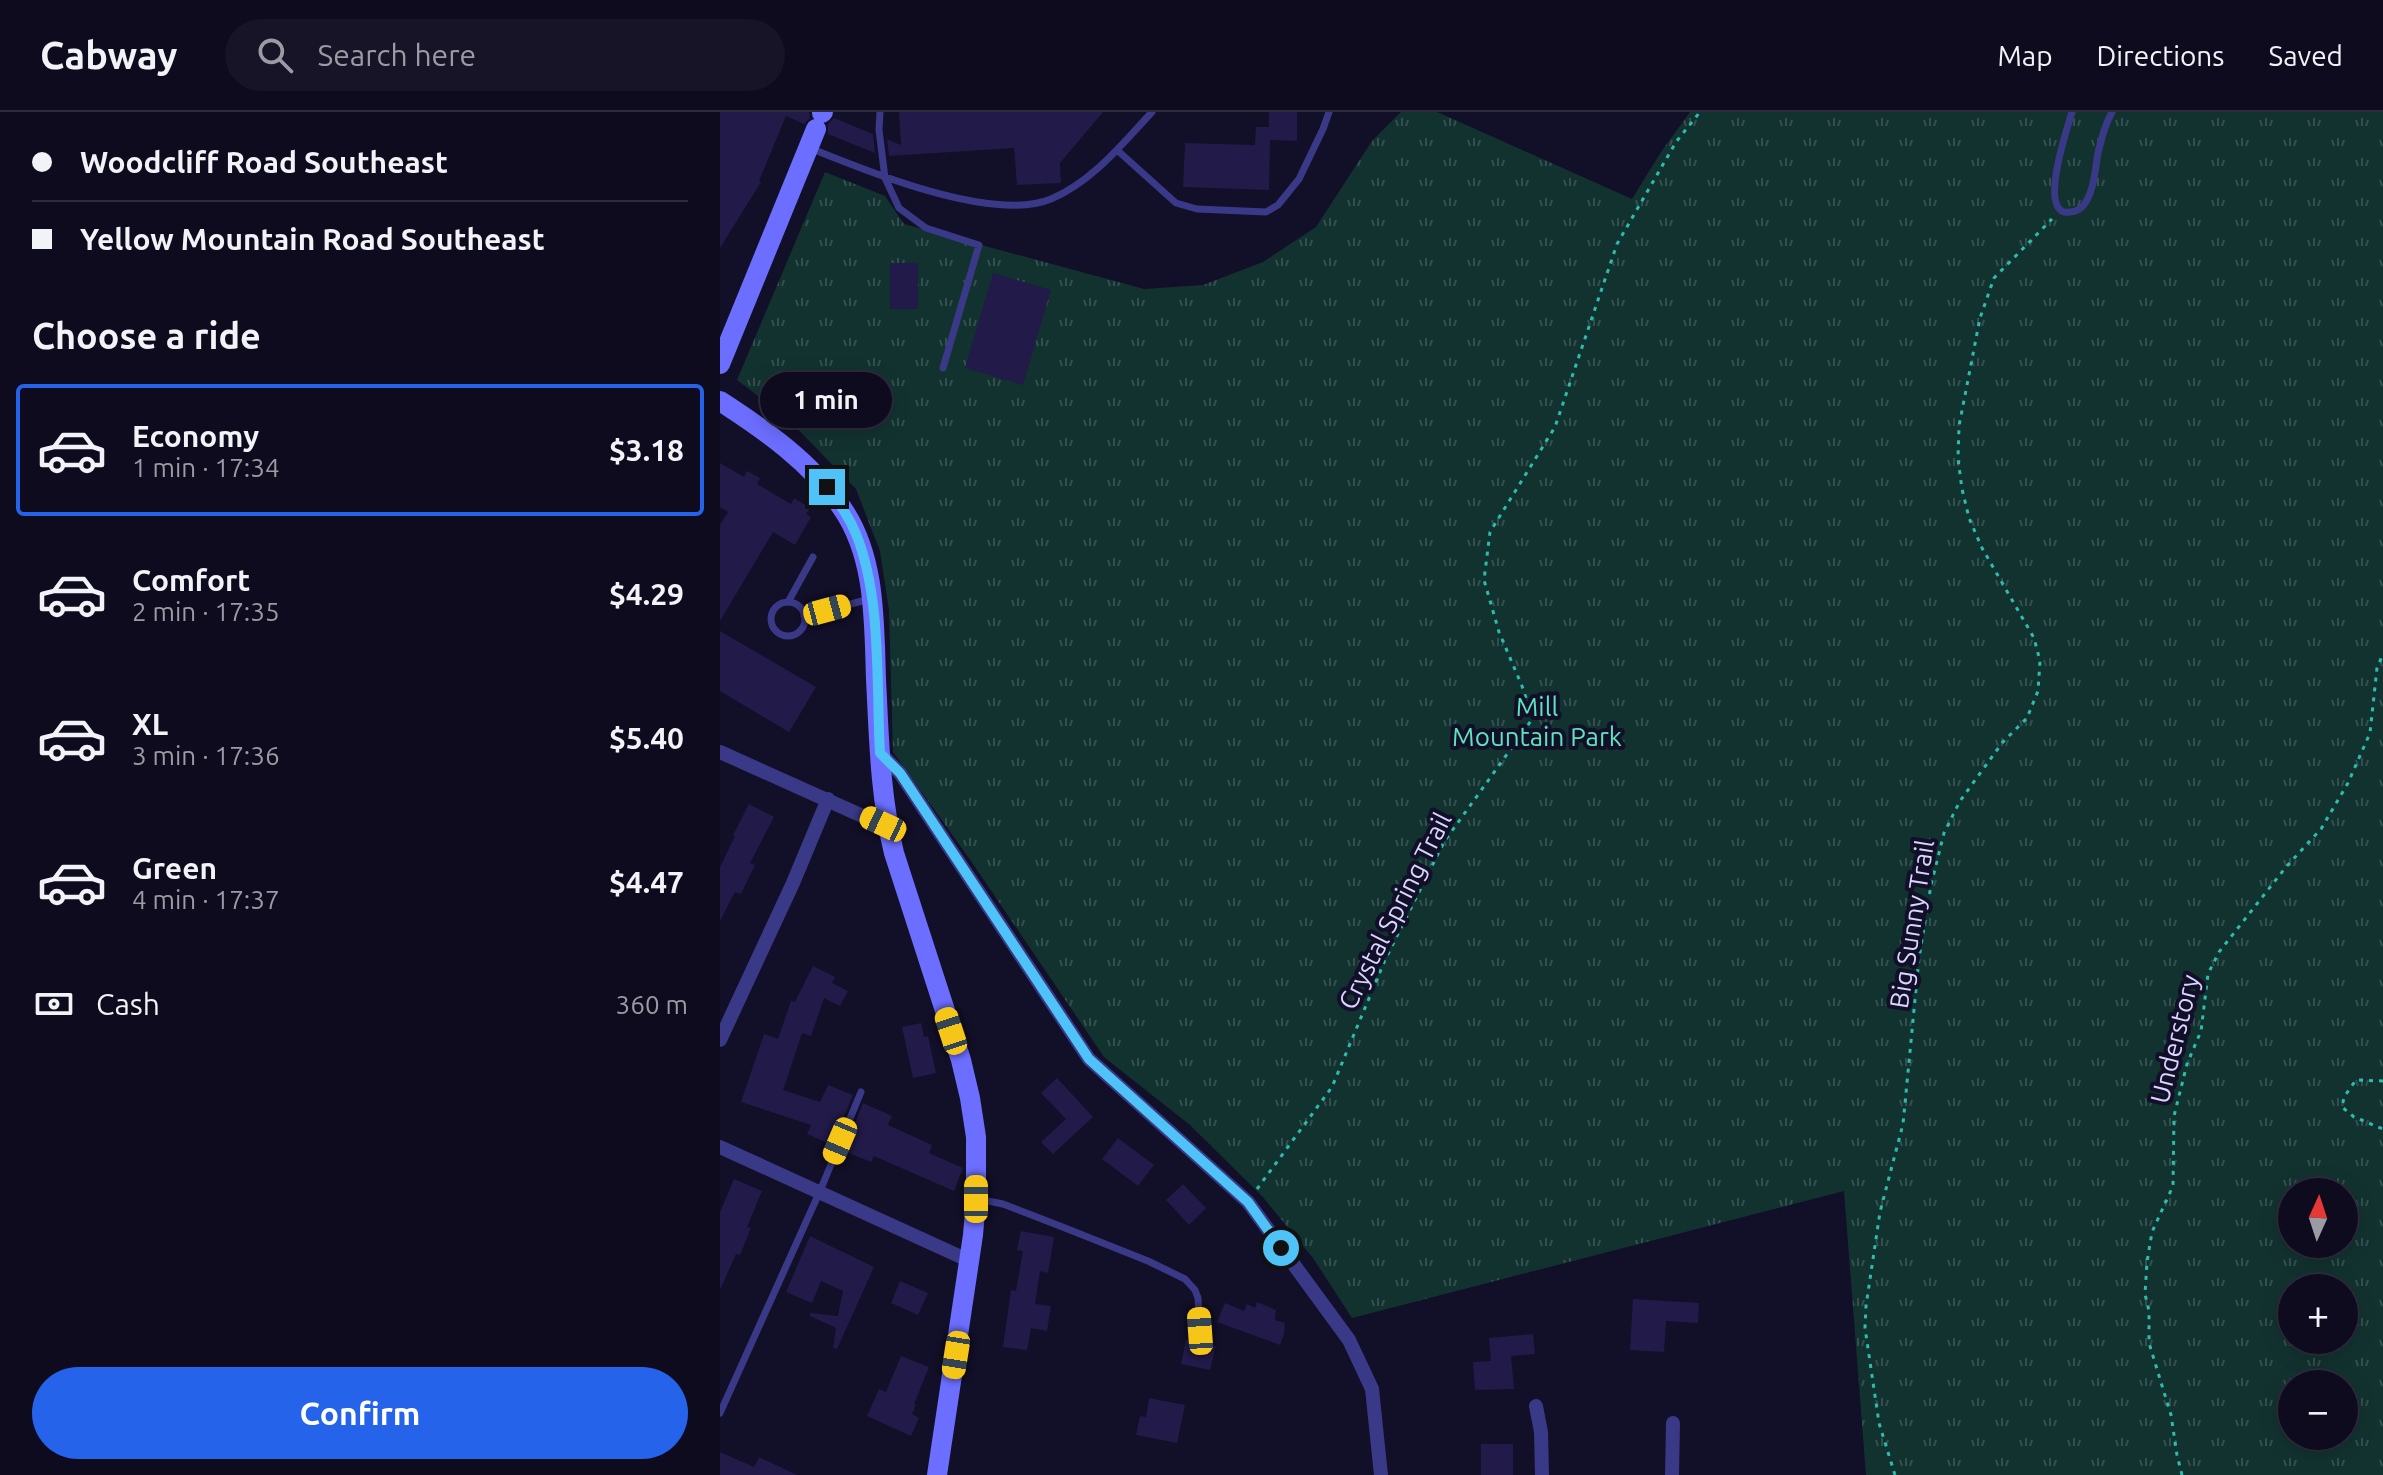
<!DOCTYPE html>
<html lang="en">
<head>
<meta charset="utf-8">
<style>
	body { margin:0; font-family:Ubuntu,sans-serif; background:#171427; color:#f1f3f6; height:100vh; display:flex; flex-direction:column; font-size:30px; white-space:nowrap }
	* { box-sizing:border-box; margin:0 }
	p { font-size:26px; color:#9b9ba4 }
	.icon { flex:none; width:44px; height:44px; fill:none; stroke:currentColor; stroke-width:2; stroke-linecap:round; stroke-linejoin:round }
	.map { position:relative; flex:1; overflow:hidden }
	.details { display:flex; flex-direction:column; background:#0e0b1e; width:720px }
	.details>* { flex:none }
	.banner { display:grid; align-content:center; height:176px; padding:0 32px; background:#0e0b1e }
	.needle { width:52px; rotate:3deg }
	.controls { position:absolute; left:1558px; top:1066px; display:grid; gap:16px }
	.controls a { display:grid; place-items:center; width:80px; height:80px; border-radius:50%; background:#0e0b1e; box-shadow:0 4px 20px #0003,0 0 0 2px #2e2b3c; font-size:40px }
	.end { position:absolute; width:36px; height:36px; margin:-18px; border:10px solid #4fc3f7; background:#111; box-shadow:0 0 0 4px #111 }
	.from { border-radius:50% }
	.bubble { position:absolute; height:56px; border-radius:28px; background:#0e0b1e; box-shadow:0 4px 20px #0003,0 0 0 2px #2e2b3c; font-size:26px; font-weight:700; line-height:56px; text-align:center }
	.car { position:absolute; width:24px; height:48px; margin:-24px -12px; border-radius:10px; box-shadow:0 0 6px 2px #0007; background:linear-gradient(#f5c518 24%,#345 0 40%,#f5c518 0 76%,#345 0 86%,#f5c518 0) }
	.banner b { display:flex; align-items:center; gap:28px; height:76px; font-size:30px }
	.banner b+b { border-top:2px solid #2e2b3c }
	.banner i { width:20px; height:20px; background:#f1f3f6 }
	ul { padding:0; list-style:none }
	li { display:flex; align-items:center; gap:24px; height:132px; margin:0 16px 12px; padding:0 16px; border:4px solid transparent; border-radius:8px }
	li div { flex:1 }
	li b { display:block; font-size:30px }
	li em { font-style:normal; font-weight:700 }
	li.active { border-color:#2563eb }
	li>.icon { width:72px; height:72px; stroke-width:1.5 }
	h2 { padding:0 32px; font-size:36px; line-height:96px }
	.pay { display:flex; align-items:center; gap:20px; height:88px; padding:0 32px; font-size:30px }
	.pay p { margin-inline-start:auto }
	.primary-button { display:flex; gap:16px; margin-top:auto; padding:16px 32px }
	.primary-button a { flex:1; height:92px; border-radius:48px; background:#2563eb; color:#fff; font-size:32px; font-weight:700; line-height:92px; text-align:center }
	header { display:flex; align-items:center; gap:48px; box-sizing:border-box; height:112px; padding:0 40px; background:#0e0b1e; border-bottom:2px solid #2e2b3c }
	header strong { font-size:38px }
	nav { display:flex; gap:44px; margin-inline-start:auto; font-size:28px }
	.search { width:560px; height:72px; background:#171427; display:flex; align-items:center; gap:20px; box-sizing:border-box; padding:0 28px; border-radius:44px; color:#9b9ba4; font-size:30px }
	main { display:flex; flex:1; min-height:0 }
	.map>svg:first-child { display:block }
	.park { fill:url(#park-tufts); fill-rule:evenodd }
	.building { fill:#221a49 }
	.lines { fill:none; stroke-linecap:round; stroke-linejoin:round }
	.path { stroke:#2cbdaf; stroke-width:3; stroke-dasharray:4 6; stroke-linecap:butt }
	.lane { stroke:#393988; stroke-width:7 }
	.street { stroke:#393988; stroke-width:14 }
	.secondary { stroke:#6c6eff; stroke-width:20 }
	.route { stroke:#4fc3f7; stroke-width:10 }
	.labels { text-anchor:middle; stroke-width:8; stroke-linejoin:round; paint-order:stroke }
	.park-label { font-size:26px; fill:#5de3bd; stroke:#120f28 }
	.street-label { font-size:26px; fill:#d9d5ff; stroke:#120f28 }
</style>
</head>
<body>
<header>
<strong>Cabway</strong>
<div class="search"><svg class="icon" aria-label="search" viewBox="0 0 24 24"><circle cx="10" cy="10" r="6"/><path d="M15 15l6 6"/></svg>Search here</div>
<nav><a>Map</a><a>Directions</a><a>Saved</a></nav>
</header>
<main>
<section class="details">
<div class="banner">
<b><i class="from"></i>Woodcliff Road Southeast</b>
<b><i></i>Yellow Mountain Road Southeast</b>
</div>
<h2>Choose a ride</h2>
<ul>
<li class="active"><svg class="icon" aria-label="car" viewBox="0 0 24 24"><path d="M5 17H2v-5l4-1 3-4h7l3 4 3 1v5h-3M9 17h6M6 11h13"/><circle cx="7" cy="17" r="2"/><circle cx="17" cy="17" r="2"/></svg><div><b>Economy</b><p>1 min · 17:34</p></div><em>$3.18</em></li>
<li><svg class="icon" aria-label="car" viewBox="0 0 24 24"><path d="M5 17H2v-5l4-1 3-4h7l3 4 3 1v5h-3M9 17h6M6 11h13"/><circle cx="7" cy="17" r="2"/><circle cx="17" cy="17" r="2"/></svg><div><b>Comfort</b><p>2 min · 17:35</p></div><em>$4.29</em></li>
<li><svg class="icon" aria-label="car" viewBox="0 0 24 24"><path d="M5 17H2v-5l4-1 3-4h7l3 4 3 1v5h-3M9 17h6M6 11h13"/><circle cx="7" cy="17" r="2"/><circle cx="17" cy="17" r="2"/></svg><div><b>XL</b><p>3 min · 17:36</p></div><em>$5.40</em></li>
<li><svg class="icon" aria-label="car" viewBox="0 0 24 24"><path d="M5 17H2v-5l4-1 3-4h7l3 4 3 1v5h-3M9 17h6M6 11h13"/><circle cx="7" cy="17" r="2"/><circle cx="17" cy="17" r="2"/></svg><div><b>Green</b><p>4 min · 17:37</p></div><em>$4.47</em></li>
</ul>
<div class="pay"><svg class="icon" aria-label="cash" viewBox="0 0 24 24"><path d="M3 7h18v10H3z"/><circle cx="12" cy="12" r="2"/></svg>Cash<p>360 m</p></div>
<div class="primary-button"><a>Confirm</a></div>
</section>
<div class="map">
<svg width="1663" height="1363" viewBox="0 0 1663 1363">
	<defs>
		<pattern id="park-tufts" width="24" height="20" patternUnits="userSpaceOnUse" patternTransform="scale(2)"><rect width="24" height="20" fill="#123230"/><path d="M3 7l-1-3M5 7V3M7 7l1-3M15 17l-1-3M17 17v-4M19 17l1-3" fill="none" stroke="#344f4f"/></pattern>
	</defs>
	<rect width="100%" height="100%" fill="#120f28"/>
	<path class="park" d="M681 0H717L912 87 941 40 970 0H1663V1363H1146L1124 1079 632 1206 593 1146 542 1084 470 1013 384 945 251 749 173 640 169 498 160 439 136 377 67 306 17 268 105 60 165 84 184 112 424 177 483 173 543 150 596 115 652 29ZM1572 1080H1624V1132H1572ZM1572 1176H1624V1228H1572ZM1572 1272H1624V1324H1572Z"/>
	<path class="building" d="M0 0H89L90 6 84 12 66 4 39 69 41 70 0 136Z
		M179 0H383L340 51 341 71 297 73 294 36 169 44 167 27 181 33Z
		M549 0H577V29L550 28 549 78 463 75 465 31 535 33 536 15H549Z
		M114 6 153 22 155 41 108 22V12Z
		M170 151H198V197H170Z
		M273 161 331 178 303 273 245 256Z
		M0 351 24 365 27 359 40 366 37 372 71 392 74 386 90 396 86 402 91 405 75 433 53 420 0 509V413L8 400 0 395Z
		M0 519 96 575 69 620 0 579Z
		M29 692 54 705 30 751 35 753 21 782 15 780 0 809V755L15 724 13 723Z
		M93 854 115 865 112 871 128 879 120 894 104 886 91 924 82 921 63 978 100 990 108 973 133 983 112 1033 87 1022 91 1013 21 990 44 922 58 927 71 889 75 890Z
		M201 911 204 925 208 924 216 961 193 966 182 915Z
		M337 966 373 1005 333 1042 321 1030 346 1007 321 981Z
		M143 991 172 1004 168 1013 212 1033 209 1041 243 1056 234 1079 154 1044 151 1050 124 1039Z
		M398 1026 434 1053 418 1074 382 1047Z
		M14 1067 42 1079 27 1115 31 1116 20 1143 16 1142 0 1178V1100Z
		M463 1072 486 1096 469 1113 446 1088Z
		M301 1119 334 1125 328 1161 320 1159 315 1192 331 1194 327 1219 311 1216 307 1238 283 1235 291 1178 296 1179 303 1139 297 1138Z
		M90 1124 154 1155 117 1237 113 1236 116 1216 90 1204V1201L118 1204 123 1179 101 1169 92 1191 66 1180Z
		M180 1169 208 1181 198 1203 171 1191Z
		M913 1187 979 1191 978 1211 946 1209 944 1240 910 1238Z
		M537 1190 556 1198 555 1208 565 1211 564 1222 560 1233 497 1210 505 1191 524 1199 527 1192 535 1196Z
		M813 1222 815 1242 791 1244 794 1277 755 1278 753 1250 771 1249 769 1226Z
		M466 1227 496 1234 490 1258 461 1252Z
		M181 1244 209 1255 194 1292 196 1293 192 1302 199 1306 191 1324 147 1304 159 1277 166 1280Z
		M429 1286 465 1293 457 1331 416 1323 420 1304 426 1305Z
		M761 1332H793V1363H761Z
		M0 1340 34 1355 39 1345 77 1363H0Z"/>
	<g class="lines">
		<path class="path" d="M1663 969 1636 968 1624 985 1622 995 1634 1005 1663 1017
			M537 1077 612 975 665 848 724 730 813 606 802 574 779 520 764 468 770 420 835 315 897 132 956 30 980 0
			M1175 1363 1159 1311 1145 1216 1146 1194 1160 1100 1183 1012 1199 846 1211 773 1224 721 1240 689 1282 631 1307 606 1318 579 1320 549 1314 526 1262 436 1249 406 1242 377 1238 347 1239 314 1260 206 1274 166 1332 107
			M1462 1363 1457 1343 1451 1303 1429 1231V1199L1425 1182 1427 1150 1432 1120 1453 1074 1454 1004 1467 952 1481 919 1488 862 1499 840 1566 755 1601 717 1628 671 1650 621 1657 556 1663 542"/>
		<path class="lane" d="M160 0 159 18 165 66 179 96 206 116 259 133 223 256
			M1352 0C1347 17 1321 93 1344 100 1350 101 1358 99 1362 95 1374 82 1375 58 1378 41 1381 27 1385 13 1392 0
			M90 36C146 59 273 111 331 87 372 70 402 32 432 0
			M397 38 456 91 477 97 546 100 558 93 579 67 603 17 609 0
			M68 490 93 445
			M51 507a17 17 0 1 1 34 0a17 17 0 1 1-34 0Z
			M84 504 150 487
			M258 1087 283 1092 340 1114 428 1149 465 1167 475 1178 478 1186 480 1219
			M0 1301 100 1079 141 980"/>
		<path class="street" d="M0 640 167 715
			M160 641 180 661 369 947 528 1090 629 1228 652 1277 661 1363
			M0 928 73 771 108 687
			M0 1035 250 1149
			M816 1294 821 1320 822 1363
			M952 1363 953 1311"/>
		<path class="secondary" d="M102 1 103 0
			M0 252 96 17
			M0 289C45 318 92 351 122 396 156 445 154 510 156 567 159 626 160 684 174 741L241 948 250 986 256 1025V1087L253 1123 217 1363"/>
	</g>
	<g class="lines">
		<path class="route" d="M107 375C118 390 129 404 136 422 162 486 156 571 160 641L180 661 369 947 528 1090 561 1136"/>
	</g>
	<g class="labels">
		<g class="park-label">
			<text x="817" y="604">Mill<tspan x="817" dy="30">Mountain Park</tspan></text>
		</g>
		<g class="street-label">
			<text transform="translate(675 799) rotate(-63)" y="9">Crystal Spring Trail</text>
			<text transform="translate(1192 812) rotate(-81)" y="9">Big Sunny Trail</text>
			<text transform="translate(1455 927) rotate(-76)" y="9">Understory</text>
		</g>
	</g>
</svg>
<div class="controls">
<a><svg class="needle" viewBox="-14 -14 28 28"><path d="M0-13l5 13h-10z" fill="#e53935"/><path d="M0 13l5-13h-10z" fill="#9b9ba4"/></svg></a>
<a>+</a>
<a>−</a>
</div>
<i class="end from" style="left:561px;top:1136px"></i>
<i class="end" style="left:107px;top:375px"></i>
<div class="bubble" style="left:40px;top:260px;width:132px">1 min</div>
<i class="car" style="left:107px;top:498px;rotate:75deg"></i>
<i class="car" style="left:163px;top:712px;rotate:295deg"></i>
<i class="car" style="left:231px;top:919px;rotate:342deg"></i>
<i class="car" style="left:120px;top:1029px;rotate:203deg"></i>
<i class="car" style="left:256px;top:1087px;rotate:0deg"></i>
<i class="car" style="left:480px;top:1219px;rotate:356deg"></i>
<i class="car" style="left:236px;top:1243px;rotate:189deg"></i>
</div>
</main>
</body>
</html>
